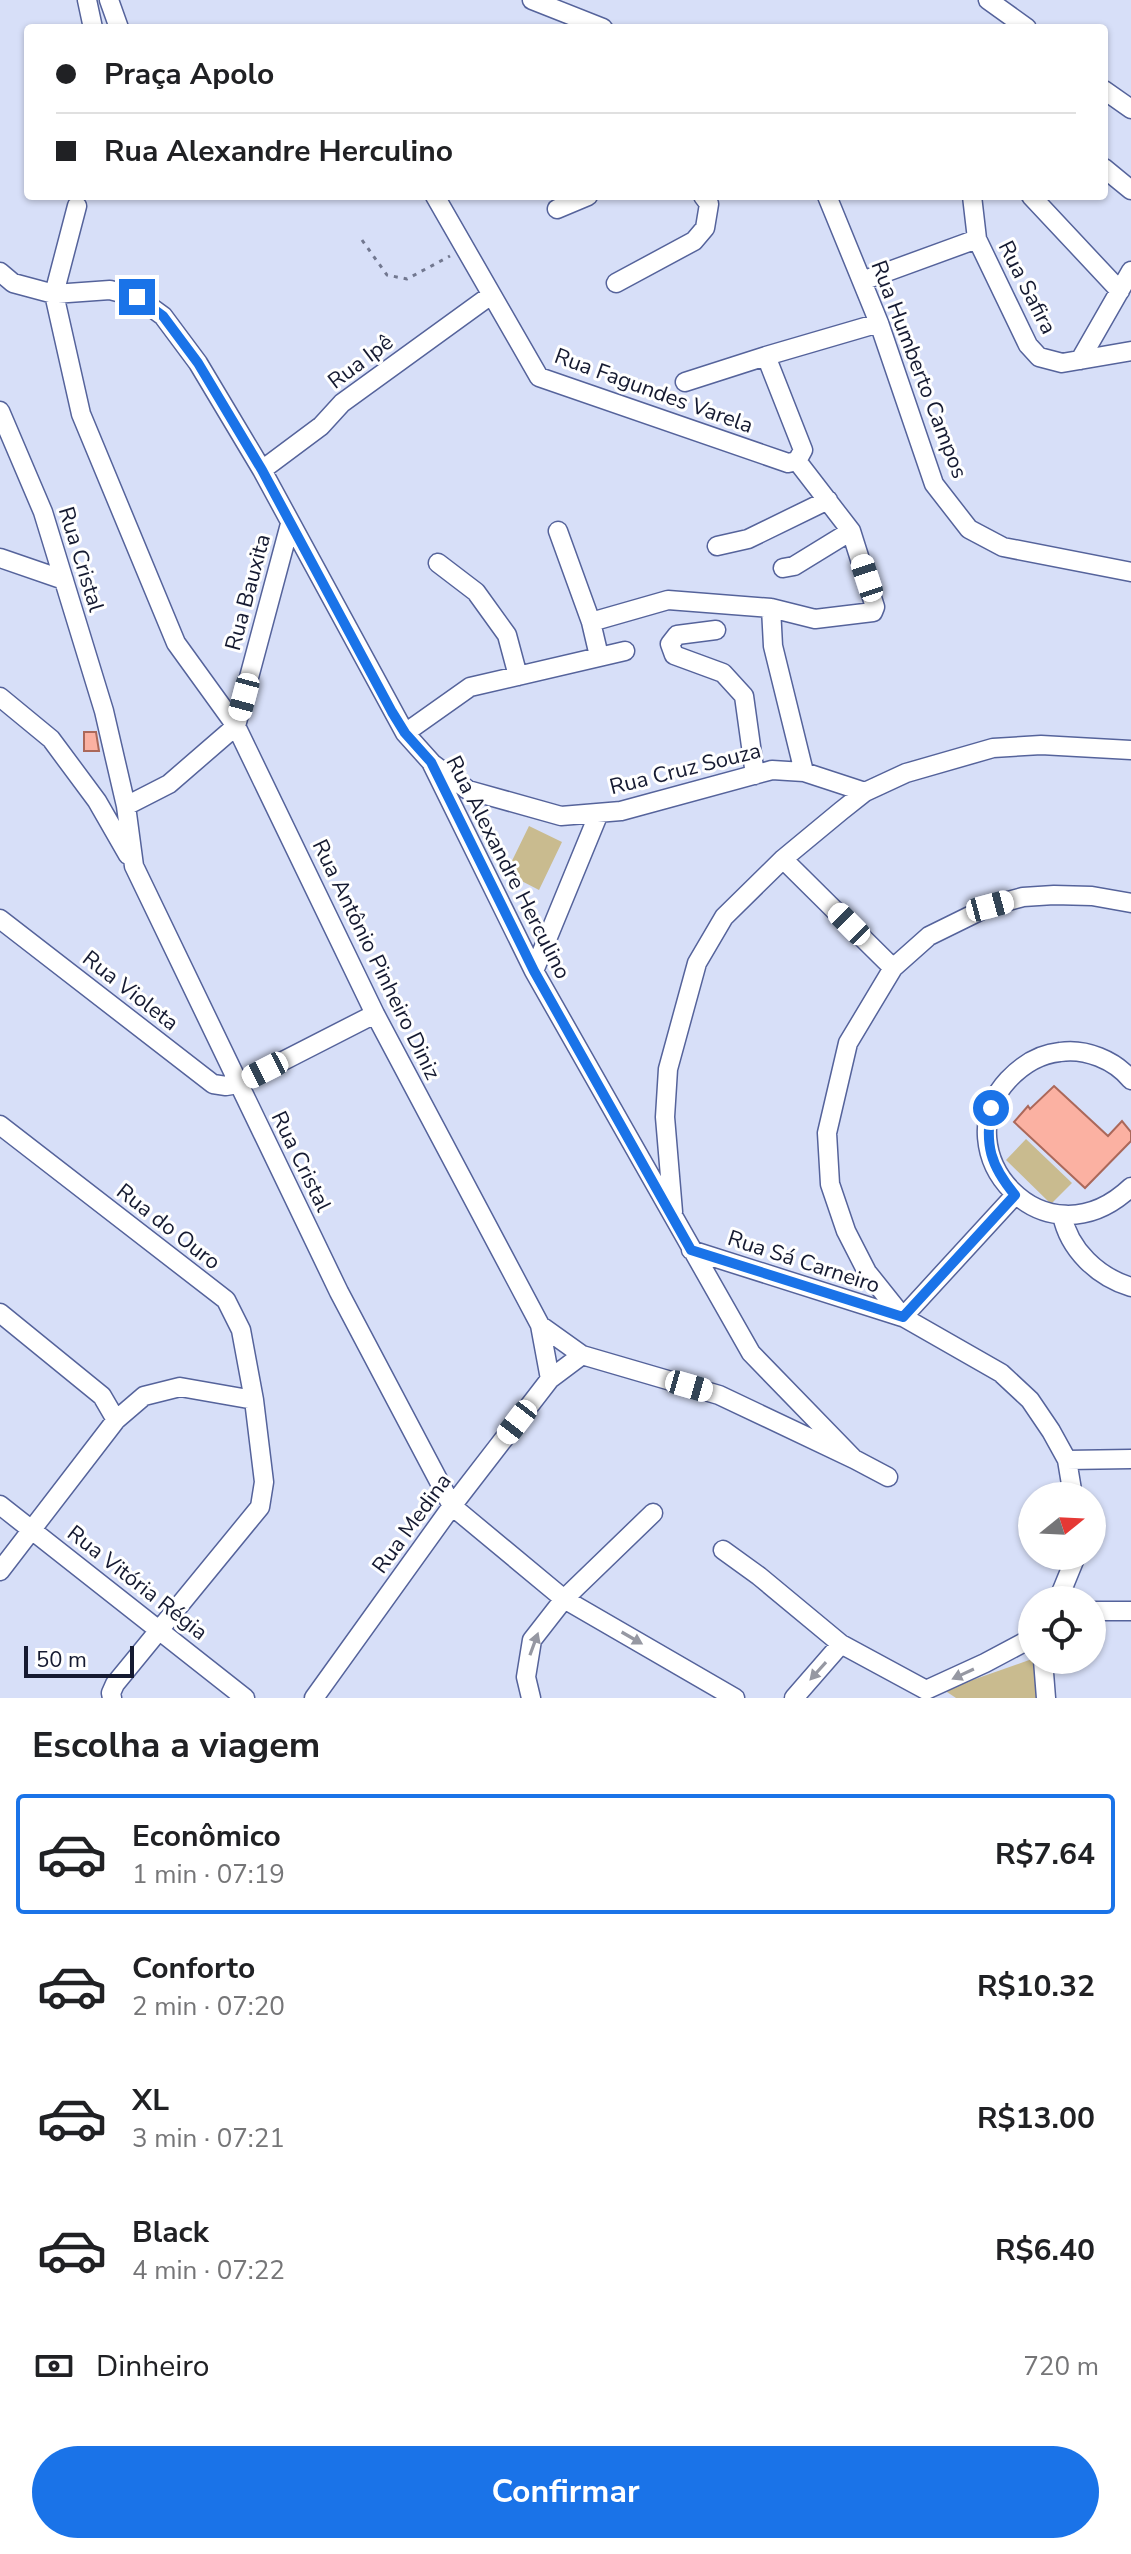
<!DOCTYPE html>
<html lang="pt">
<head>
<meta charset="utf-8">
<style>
	body { margin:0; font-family:"Nunito Sans",sans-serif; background:#f6f6f6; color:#202124; height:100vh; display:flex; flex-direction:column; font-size:30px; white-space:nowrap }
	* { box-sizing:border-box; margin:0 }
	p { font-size:26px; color:#757577 }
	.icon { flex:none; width:44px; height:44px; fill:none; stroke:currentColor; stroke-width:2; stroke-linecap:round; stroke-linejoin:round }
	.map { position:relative; height:1698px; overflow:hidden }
	.sheet { display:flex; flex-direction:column; background:#fff; flex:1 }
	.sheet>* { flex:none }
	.banner { position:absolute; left:24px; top:24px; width:1084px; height:176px; border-radius:8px; box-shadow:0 2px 6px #0004; display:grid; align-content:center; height:176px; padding:0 32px; background:#fff }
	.needle { width:52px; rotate:72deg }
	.tools { position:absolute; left:1018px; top:1482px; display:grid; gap:16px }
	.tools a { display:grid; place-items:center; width:88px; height:88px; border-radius:50%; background:#fff; box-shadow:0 2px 6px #0004; font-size:40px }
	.scale { position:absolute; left:24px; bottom:20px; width:110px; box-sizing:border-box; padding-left:8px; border:4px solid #151a31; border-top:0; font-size:22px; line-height:28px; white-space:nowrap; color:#151a31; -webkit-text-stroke:6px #fff; paint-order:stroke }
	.end { position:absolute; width:36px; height:36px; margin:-18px; border:10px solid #1a73e8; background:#fff; box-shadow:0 0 0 4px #fff }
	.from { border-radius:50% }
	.car { position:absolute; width:24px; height:48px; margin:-24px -12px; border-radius:10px; box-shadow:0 0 6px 2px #0007; background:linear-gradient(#fff 24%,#345 0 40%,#fff 0 76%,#345 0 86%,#fff 0) }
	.banner b { display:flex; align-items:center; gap:28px; height:76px; font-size:30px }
	.banner b+b { border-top:2px solid #e0e0e0 }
	.banner i { width:20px; height:20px; background:#202124 }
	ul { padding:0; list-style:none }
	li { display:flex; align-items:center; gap:24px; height:120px; margin:0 16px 12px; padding:0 16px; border:4px solid transparent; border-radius:8px }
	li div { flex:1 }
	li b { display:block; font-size:30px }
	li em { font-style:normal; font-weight:700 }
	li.on { border-color:#1a73e8 }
	li>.icon { width:72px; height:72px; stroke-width:1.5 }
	h2 { padding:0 32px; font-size:36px; line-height:96px }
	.pay { display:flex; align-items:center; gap:20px; height:88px; padding:0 32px; font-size:30px }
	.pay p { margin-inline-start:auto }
	.primary-button { display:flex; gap:16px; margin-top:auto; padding:16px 32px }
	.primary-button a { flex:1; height:92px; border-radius:48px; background:#1a73e8; color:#fff; font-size:32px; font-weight:700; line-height:92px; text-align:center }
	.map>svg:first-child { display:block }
	.green { fill:#c9bb8f }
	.building { fill:#fbb1a2; stroke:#ab685a; stroke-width:2 }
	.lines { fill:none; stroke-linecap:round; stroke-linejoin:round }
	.minor-casing { stroke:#55639b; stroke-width:21 }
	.path { stroke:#727890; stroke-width:3; stroke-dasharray:4 6; stroke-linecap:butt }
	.minor { stroke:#fff; stroke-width:18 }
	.oneway { fill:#9698a2 }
	.route { stroke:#1a73e8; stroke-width:10 }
	.labels { text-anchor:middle; stroke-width:6; stroke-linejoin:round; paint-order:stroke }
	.street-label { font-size:22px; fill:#151a31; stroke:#fff }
</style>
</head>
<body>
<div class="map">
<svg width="1131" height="1698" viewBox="0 0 1131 1698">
	<rect width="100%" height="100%" fill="#d7dff8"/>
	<path class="green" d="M529 826 562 842 539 890 506 873Z
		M1026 1139 1072 1183 1051 1204 1006 1160Z
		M1032 1659 1038 1660 1039 1698H956L944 1690Z"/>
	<path class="building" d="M84 732H96L99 751H84Z
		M1054 1086 1108 1136 1122 1121 1131 1132V1141L1085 1188 1014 1122 1028 1106 1030 1109Z"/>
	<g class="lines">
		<g class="minor-casing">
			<path id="minor" d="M87 0 93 28
				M109 0 119 28
				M532 0 603 28
				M988 0 1027 28
				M1104 90 1131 109
				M1104 168 1131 190
				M435 196 539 377 788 463 797 461 803 450 766 356 879 323
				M827 196 879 323 934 484 969 529 1003 547 1131 572
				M972 196 977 239 1028 345 1039 357 1062 363 1131 351
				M1031 196 1120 291
				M77 206 54 294 81 414 176 643 236 726 375 1014 540 1325 582 1355 719 1395 854 1459
				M557 209 588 196
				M0 272 13 283 54 294 110 290 137 297 163 316 198 363 262 470 405 733 431 762 534 971 751 1353 854 1459 888 1477
				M862 281 977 239
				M616 283 694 241 705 228 709 204 703 196
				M1080 360 1131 271
				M685 382 766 356
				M0 411 43 512 104 711 126 806 134 866 339 1292 452 1506 564 1599 735 1698
				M797 461 851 531 875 607 873 612 815 619 771 608 773 646 804 772
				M262 470 321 426 342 403 491 295
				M558 531 591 622 599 656
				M717 546 748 539 828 500
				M0 558 64 580
				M438 563 476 592 507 635 518 676
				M783 568 794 566 851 531
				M591 622 668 600 771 608
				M716 630 677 635 670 644 674 655 723 673 744 696 755 775
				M0 697 51 739 97 801 128 855
				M405 733 470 687 625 651
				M433 764 468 790 561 816 621 811 772 770 804 772 865 792
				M126 806 169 784 236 726 290 524
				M783 859 893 968
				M0 919 213 1084 226 1086 238 1084 375 1014
				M534 971 599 813
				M1131 1080C1115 1060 1085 1048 1060 1052 1039 1054 1022 1065 1008 1080 942 1151 1044 1269 1131 1187
				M0 1125 226 1300 241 1330 254 1400 264 1482 260 1507 115 1684 111 1693 112 1698
				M673 1212 665 1117 668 1069 697 963 724 917 783 859 841 811 865 792 906 773 993 748 1041 745 1131 750
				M1062 1215C1069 1250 1098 1277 1131 1287
				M691 1250 902 1317
				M0 1313 102 1396 116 1420
				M903 1317 1015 1195
				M550 1379 582 1355
				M1067 1460 1131 1459
				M1073 1496 1067 1460 1051 1431 1030 1400 1001 1373 903 1317 867 1272 846 1231 830 1184 827 1133 848 1043 893 968 929 936 990 906 1023 897 1054 895 1092 896 1131 903
				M0 1505 245 1698
				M723 1550 759 1576 841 1644 926 1690 985 1663 1032 1638
				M0 1571 116 1420 144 1396 180 1387 254 1400
				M1058 1600 1076 1556
				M1092 1611H1131
				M1043 1660 1046 1698
				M314 1698 452 1506 550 1379 540 1325
				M531 1698 526 1677 532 1640 564 1599 653 1513
				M794 1698 841 1644"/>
		</g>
		<path class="path" d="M362 240 387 275 407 279 450 256"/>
		<use href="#minor" class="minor"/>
	</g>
	<defs><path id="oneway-solid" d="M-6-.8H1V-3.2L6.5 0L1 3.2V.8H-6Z" transform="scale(2)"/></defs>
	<g class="oneway">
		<use href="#oneway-solid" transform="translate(632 1638) rotate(30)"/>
		<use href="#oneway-solid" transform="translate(534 1644) rotate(-70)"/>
		<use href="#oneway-solid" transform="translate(818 1671) rotate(132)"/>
		<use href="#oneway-solid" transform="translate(963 1674) rotate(155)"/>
	</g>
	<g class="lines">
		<path class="route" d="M137 297 163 316 198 363 262 470 392 712 405 733 431 762 534 971 691 1250 903 1317 1015 1195C990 1165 985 1145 991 1108"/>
	</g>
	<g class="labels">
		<g class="street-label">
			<text transform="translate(1028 287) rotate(63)" y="8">Rua Safira</text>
			<text transform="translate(360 361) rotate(-37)" y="8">Rua Ipê</text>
			<text transform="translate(920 369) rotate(69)" y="8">Rua Humberto Campos</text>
			<text transform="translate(654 390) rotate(20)" y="8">Rua Fagundes Varela</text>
			<text transform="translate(82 559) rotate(73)" y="8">Rua Cristal</text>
			<text transform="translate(247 592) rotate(-75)" y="8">Rua Bauxita</text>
			<text transform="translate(685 768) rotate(-14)" y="8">Rua Cruz Souza</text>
			<text transform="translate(509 867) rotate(63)" y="8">Rua Alexandre Herculino</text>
			<text transform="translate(377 959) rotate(64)" y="8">Rua Antônio Pinheiro Diniz</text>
			<text transform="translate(131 990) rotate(38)" y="8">Rua Violeta</text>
			<text transform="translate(302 1161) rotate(64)" y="8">Rua Cristal</text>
			<text transform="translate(169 1226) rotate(38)" y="8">Rua do Ouro</text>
			<text transform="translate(804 1261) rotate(18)" y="8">Rua Sá Carneiro</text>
			<text transform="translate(411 1523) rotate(-54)" y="8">Rua Medina</text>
			<text transform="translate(138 1582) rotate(38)" y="8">Rua Vitória Régia</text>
		</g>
	</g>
</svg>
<div class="tools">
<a><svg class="needle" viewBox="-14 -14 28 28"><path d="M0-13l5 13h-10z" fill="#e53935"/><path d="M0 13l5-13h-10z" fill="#757577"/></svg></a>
<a><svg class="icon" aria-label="locate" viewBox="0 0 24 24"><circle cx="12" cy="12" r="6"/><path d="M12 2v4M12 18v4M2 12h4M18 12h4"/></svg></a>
</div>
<div class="scale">50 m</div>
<i class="end from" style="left:991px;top:1108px"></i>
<i class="end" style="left:137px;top:297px"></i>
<i class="car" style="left:867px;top:578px;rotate:342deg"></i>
<i class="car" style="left:244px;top:697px;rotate:195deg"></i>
<i class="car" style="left:990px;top:906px;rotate:75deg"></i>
<i class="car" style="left:849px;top:924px;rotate:315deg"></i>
<i class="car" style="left:265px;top:1070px;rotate:243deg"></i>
<i class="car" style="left:689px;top:1386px;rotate:106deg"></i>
<i class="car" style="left:517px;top:1422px;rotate:218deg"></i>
<div class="banner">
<b><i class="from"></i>Praça Apolo</b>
<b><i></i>Rua Alexandre Herculino</b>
</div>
</div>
<section class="sheet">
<h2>Escolha a viagem</h2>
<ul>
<li class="on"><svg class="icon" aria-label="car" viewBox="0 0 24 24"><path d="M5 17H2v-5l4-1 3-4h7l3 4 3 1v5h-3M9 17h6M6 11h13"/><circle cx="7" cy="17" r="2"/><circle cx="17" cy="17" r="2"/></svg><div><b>Econômico</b><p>1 min · 07:19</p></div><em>R$7.64</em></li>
<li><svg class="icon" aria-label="car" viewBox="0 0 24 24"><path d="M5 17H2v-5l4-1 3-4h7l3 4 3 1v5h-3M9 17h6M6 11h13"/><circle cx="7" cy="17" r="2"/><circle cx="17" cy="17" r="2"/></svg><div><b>Conforto</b><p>2 min · 07:20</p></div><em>R$10.32</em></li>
<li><svg class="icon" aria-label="car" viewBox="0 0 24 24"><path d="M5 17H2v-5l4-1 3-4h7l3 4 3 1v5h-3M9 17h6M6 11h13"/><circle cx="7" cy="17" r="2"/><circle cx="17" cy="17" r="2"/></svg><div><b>XL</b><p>3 min · 07:21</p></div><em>R$13.00</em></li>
<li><svg class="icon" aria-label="car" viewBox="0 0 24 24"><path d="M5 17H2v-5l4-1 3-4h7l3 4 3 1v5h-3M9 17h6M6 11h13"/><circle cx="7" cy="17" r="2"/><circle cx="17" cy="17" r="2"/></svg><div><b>Black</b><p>4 min · 07:22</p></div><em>R$6.40</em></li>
</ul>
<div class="pay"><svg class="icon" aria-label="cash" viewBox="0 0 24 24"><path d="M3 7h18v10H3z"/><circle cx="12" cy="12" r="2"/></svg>Dinheiro<p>720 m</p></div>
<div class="primary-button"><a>Confirmar</a></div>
</section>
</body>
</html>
